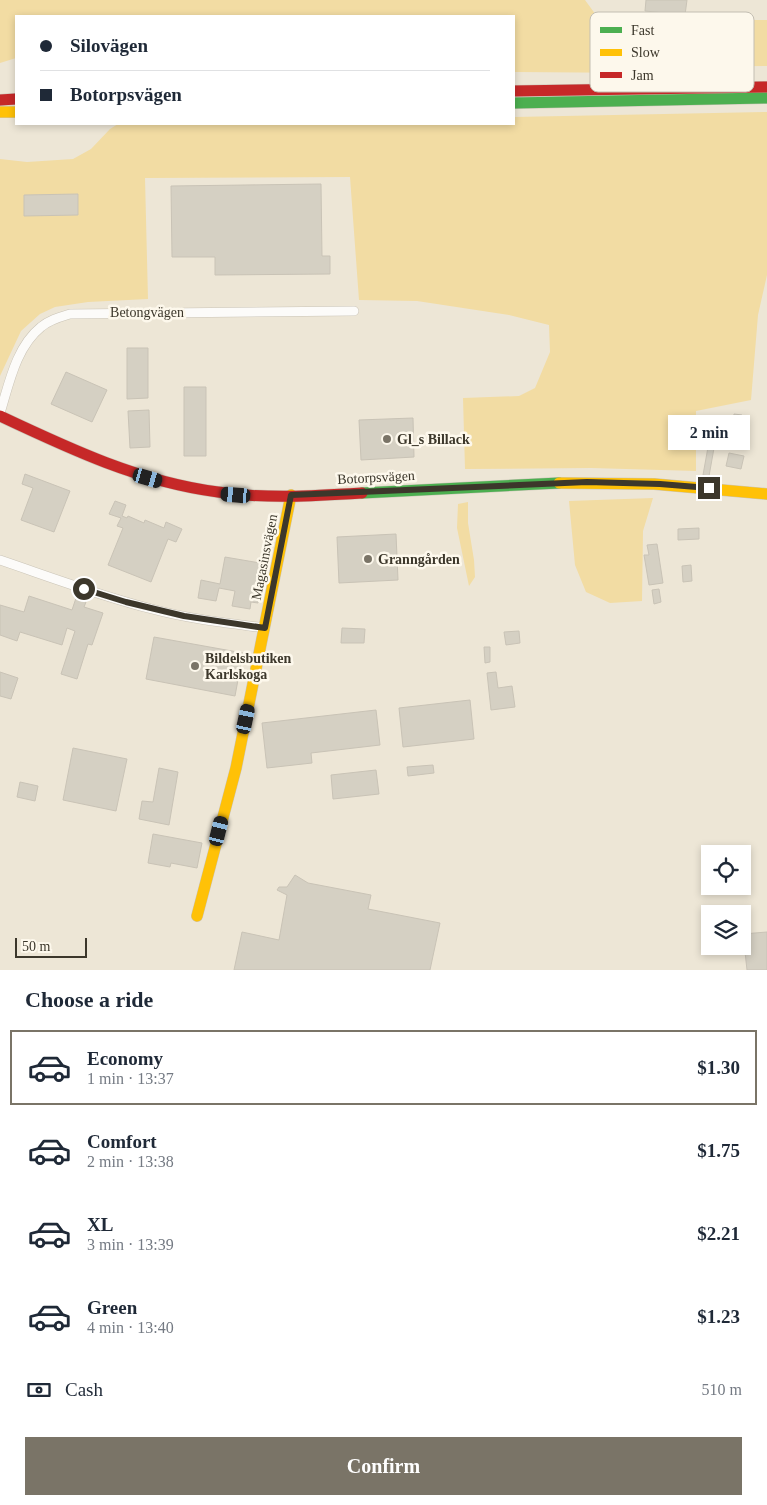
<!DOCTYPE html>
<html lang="en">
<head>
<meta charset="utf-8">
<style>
	body { margin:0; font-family:"Times New Roman",serif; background:#f2f2f3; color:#1f2937; height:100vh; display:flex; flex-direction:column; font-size:19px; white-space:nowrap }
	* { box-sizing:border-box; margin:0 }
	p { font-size:16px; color:#747a83 }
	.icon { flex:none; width:28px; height:28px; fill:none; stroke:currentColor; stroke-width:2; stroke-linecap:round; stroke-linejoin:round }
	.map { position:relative; height:970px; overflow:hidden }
	.sheet { display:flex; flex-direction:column; background:#fff; flex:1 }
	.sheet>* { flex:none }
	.guide { position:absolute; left:15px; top:15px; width:500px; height:110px; border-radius:0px; box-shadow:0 2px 8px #0003; display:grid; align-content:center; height:110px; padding:0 25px; background:#fff }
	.controls { position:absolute; left:701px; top:845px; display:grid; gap:10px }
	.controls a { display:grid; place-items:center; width:50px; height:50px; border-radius:0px; background:#fff; box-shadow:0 2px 8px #0003; font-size:25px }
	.scale { position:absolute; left:15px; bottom:12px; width:72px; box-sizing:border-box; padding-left:5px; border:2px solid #3c372b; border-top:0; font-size:14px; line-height:18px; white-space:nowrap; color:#3c372b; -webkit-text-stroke:4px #fdf8ec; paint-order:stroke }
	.end { position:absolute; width:22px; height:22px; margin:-11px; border:6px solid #3c372b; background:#fff; box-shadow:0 0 0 2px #fff }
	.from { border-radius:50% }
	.bubble { position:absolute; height:35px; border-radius:0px; background:#fff; box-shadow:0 2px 8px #0003; font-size:16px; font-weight:600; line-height:35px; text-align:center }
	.car { position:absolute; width:15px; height:30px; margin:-15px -8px; border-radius:6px; box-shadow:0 0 4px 1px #0007; background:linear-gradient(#222 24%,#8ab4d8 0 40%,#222 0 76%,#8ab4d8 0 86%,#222 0) }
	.guide b { display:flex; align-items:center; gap:18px; height:48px; font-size:19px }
	.guide b+b { border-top:1px solid #e0e1e3 }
	.guide i { width:12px; height:12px; background:#1f2937 }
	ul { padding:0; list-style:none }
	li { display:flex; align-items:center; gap:15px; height:75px; margin:0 10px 8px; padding:0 15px; border:2px solid transparent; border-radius:0px }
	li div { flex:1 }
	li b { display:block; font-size:19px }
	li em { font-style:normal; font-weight:600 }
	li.selected { border-color:#7a7467 }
	li>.icon { width:45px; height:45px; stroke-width:1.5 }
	h2 { padding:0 25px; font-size:22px; line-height:60px }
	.pay { display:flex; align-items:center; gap:12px; height:55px; padding:0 25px; font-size:19px }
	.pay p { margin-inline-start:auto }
	.button { display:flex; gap:10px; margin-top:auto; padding:10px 25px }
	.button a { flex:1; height:58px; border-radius:0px; background:#7a7467; color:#fff; font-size:20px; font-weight:600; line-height:58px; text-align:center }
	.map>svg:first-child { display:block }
	.green { fill:#f2dca3 }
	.building { fill:#d5d0c3; stroke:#c9c3b6 }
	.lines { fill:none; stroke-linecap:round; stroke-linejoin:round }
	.street-casing { stroke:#cac4b7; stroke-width:10 }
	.fast-casing { stroke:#cac4b7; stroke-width:12 }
	.slow-casing { stroke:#cac4b7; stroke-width:12 }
	.jam-casing { stroke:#cac4b7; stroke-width:12 }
	.street { stroke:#fcfbf9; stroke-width:9 }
	.fast { stroke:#4caf50; stroke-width:11 }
	.slow { stroke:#ffc107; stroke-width:11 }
	.jam { stroke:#c62828; stroke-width:11 }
	.route { stroke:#3c372b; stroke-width:6 }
	.poi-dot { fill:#7a7467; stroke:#fdf8ec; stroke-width:2 }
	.labels { text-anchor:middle; stroke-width:5; stroke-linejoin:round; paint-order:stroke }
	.street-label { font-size:14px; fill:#3c372b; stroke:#fdf8ec }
	.poi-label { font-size:14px; font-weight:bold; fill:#3c372b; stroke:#fdf8ec; text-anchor:start }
	.key { fill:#fdf8ec; stroke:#c3beb2; stroke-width:1 }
	.key-label { font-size:14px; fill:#3c372b }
</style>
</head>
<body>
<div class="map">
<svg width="767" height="970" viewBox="0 0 767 970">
	<rect width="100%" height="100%" fill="#ede6d6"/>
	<path class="green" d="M0 0H585L604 26H629L644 38 652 63 647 73 514 72V16H16V58L0 63Z
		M695 20H767V66L678 67Z
		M767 112V275L758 315 751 400 696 411V471L591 468 465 469 463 398 519 396 535 388 550 352 549 325 509 315 417 301 359 300 350 177 145 178 148 299 88 302 55 307 40 314 21 331 0 376V159L27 162 73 159 91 149 110 129 118 124H514V117Z
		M653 498 643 531 642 601 610 603 586 592 575 565 569 501Z
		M468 502V523L474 560 475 577 469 586 457 528 458 504Z"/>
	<path class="building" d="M646 0H687L685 15 645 11Z
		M321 184 322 256H330V274L215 275V257H172L171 186Z
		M78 194V215L24 216V195Z
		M127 348H148V398L127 399Z
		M66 372 107 390 92 422 51 404Z
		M184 387H206V456H184Z
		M149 410 150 447 130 448 128 411Z
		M734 414 742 415 740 431 732 430Z
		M413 418 414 457 361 460 359 420Z
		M699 425 708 426 707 435 697 434Z
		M710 436 716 437 709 476 703 475Z
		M729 453 744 456 741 469 726 466Z
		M25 474 70 491 54 532 21 520 33 488 22 484Z
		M115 501 126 505 122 516 127 518 128 516 144 523 145 520 164 528 166 522 182 529 176 542 168 539 151 582 108 565 123 528 117 526 121 518 109 514Z
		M699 528V539L678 540V529Z
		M396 534 398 580 339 583 337 537Z
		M657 544 663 583 649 585 644 555H649L647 545Z
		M225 557 260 563 256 585 261 586 258 603 251 602 250 609 232 606 235 591 219 588 216 601 198 598 201 580 220 584Z
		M691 565 692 581 683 582 682 566Z
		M659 589 661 602 654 604 652 590Z
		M29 596 72 610 76 598 86 602 84 607 103 613 92 645 88 644 77 679 61 674 75 631 67 628 62 645 20 632 17 641 0 635V605L24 612Z
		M342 628 365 629 364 643H341Z
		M519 631 520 643 506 645 504 632Z
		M154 637 243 653 235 696 146 679Z
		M484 647H490V662L485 663Z
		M0 672 18 678 11 699 0 696Z
		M496 672 498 688 512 686 515 707 491 710 487 673Z
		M470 700 474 739 403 747 399 708Z
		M376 710 380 745 311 753 312 763 267 768 262 723Z
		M73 748 127 759 116 811 63 800Z
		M433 765 434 773 408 776 407 767Z
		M159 768 178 772 169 825 139 819 142 801 153 802Z
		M376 770 379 794 333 799 331 775Z
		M20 782 38 786 35 801 17 797Z
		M153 834 202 843 197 868 171 863 170 867 148 863Z
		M295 875 308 883 371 895 368 909 440 923 430 970H234L242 932 279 940 287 895 277 890 279 887H287Z
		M767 932V970H747L743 934Z"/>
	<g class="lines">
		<g class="street-casing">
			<path id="street" d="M0 413C9 384 16 347 41 327 49 320 60 317 70 314L354 311
				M0 560C50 577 100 596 152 609 189 619 227 623 265 628"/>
		</g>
		<g class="fast-casing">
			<path id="fast" d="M514 103 767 98
				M362 493 559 483"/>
		</g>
		<g class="slow-casing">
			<path id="slow" d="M0 112H16
				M559 483 654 484 767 494
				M197 916 236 768 291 495"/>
		</g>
		<g class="jam-casing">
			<path id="jam" d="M514 91 767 87
				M0 100 16 99
				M0 416C70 449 140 482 218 492 265 499 314 496 362 493"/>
		</g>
		<use href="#street" class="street"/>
		<use href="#fast" class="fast"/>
		<use href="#slow" class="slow"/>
		<use href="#jam" class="jam"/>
	</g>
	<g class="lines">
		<path class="route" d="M84 589 126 602 184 616 265 628 291 495 587 482 660 484 709 488"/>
	</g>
	<g class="poi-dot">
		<circle cx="387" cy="439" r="5"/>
		<circle cx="368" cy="559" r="5"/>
		<circle cx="195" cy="666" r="5"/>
	</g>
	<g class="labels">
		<g class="street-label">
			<text x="147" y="317">Betongvägen</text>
			<text transform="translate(376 477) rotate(-3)" y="5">Botorpsvägen</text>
			<text transform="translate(264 557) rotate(-79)" y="5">Magasinsvägen</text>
		</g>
		<g class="poi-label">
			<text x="397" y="444">Gl_s Billack</text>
			<text x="378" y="564">Granngården</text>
			<text x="205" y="663">Bildelsbutiken<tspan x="205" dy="16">Karlskoga</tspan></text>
		</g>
	</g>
	<rect x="590" y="12" width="164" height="80" rx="8" class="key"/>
	<rect x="600" y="27" width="22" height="6" fill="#4caf50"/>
	<rect x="600" y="49" width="22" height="7" fill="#ffc107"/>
	<rect x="600" y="72" width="22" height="6" fill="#c62828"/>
	<g class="key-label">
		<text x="631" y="35">Fast</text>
		<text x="631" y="57">Slow</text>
		<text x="631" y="80">Jam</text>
	</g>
</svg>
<div class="controls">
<a><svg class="icon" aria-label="locate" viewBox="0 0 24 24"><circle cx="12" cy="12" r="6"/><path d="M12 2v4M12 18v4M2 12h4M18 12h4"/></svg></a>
<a><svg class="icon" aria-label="layers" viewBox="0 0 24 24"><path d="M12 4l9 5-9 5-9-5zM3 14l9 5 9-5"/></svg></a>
</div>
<div class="scale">50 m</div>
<i class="end from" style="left:84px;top:589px"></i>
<i class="end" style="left:709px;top:488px"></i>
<div class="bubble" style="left:668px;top:415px;width:82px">2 min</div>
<i class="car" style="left:148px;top:478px;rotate:106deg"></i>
<i class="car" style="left:236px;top:495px;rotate:275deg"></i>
<i class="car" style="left:246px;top:719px;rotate:12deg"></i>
<i class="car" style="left:219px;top:831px;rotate:14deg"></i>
<div class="guide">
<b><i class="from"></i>Silovägen</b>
<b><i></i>Botorpsvägen</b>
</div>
</div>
<section class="sheet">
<h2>Choose a ride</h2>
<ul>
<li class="selected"><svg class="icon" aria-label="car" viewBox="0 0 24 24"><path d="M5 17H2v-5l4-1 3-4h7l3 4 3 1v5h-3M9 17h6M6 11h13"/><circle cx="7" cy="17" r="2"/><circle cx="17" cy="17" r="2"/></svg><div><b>Economy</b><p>1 min · 13:37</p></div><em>$1.30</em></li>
<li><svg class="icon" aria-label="car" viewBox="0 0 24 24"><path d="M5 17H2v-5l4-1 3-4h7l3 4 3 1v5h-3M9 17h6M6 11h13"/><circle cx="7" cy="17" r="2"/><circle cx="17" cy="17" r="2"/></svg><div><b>Comfort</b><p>2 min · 13:38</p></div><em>$1.75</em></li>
<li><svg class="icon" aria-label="car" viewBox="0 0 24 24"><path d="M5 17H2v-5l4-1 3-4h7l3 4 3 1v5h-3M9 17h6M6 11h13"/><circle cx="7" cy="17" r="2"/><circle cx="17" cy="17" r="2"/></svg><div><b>XL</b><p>3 min · 13:39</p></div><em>$2.21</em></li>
<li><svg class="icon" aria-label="car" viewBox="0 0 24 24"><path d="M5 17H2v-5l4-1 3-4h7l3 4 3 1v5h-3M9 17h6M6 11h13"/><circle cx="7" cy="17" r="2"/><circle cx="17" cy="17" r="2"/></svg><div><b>Green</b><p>4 min · 13:40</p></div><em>$1.23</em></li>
</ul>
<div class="pay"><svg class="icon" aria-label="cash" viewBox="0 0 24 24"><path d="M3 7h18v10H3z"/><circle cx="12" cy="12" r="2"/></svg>Cash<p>510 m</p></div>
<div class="button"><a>Confirm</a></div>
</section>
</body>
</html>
